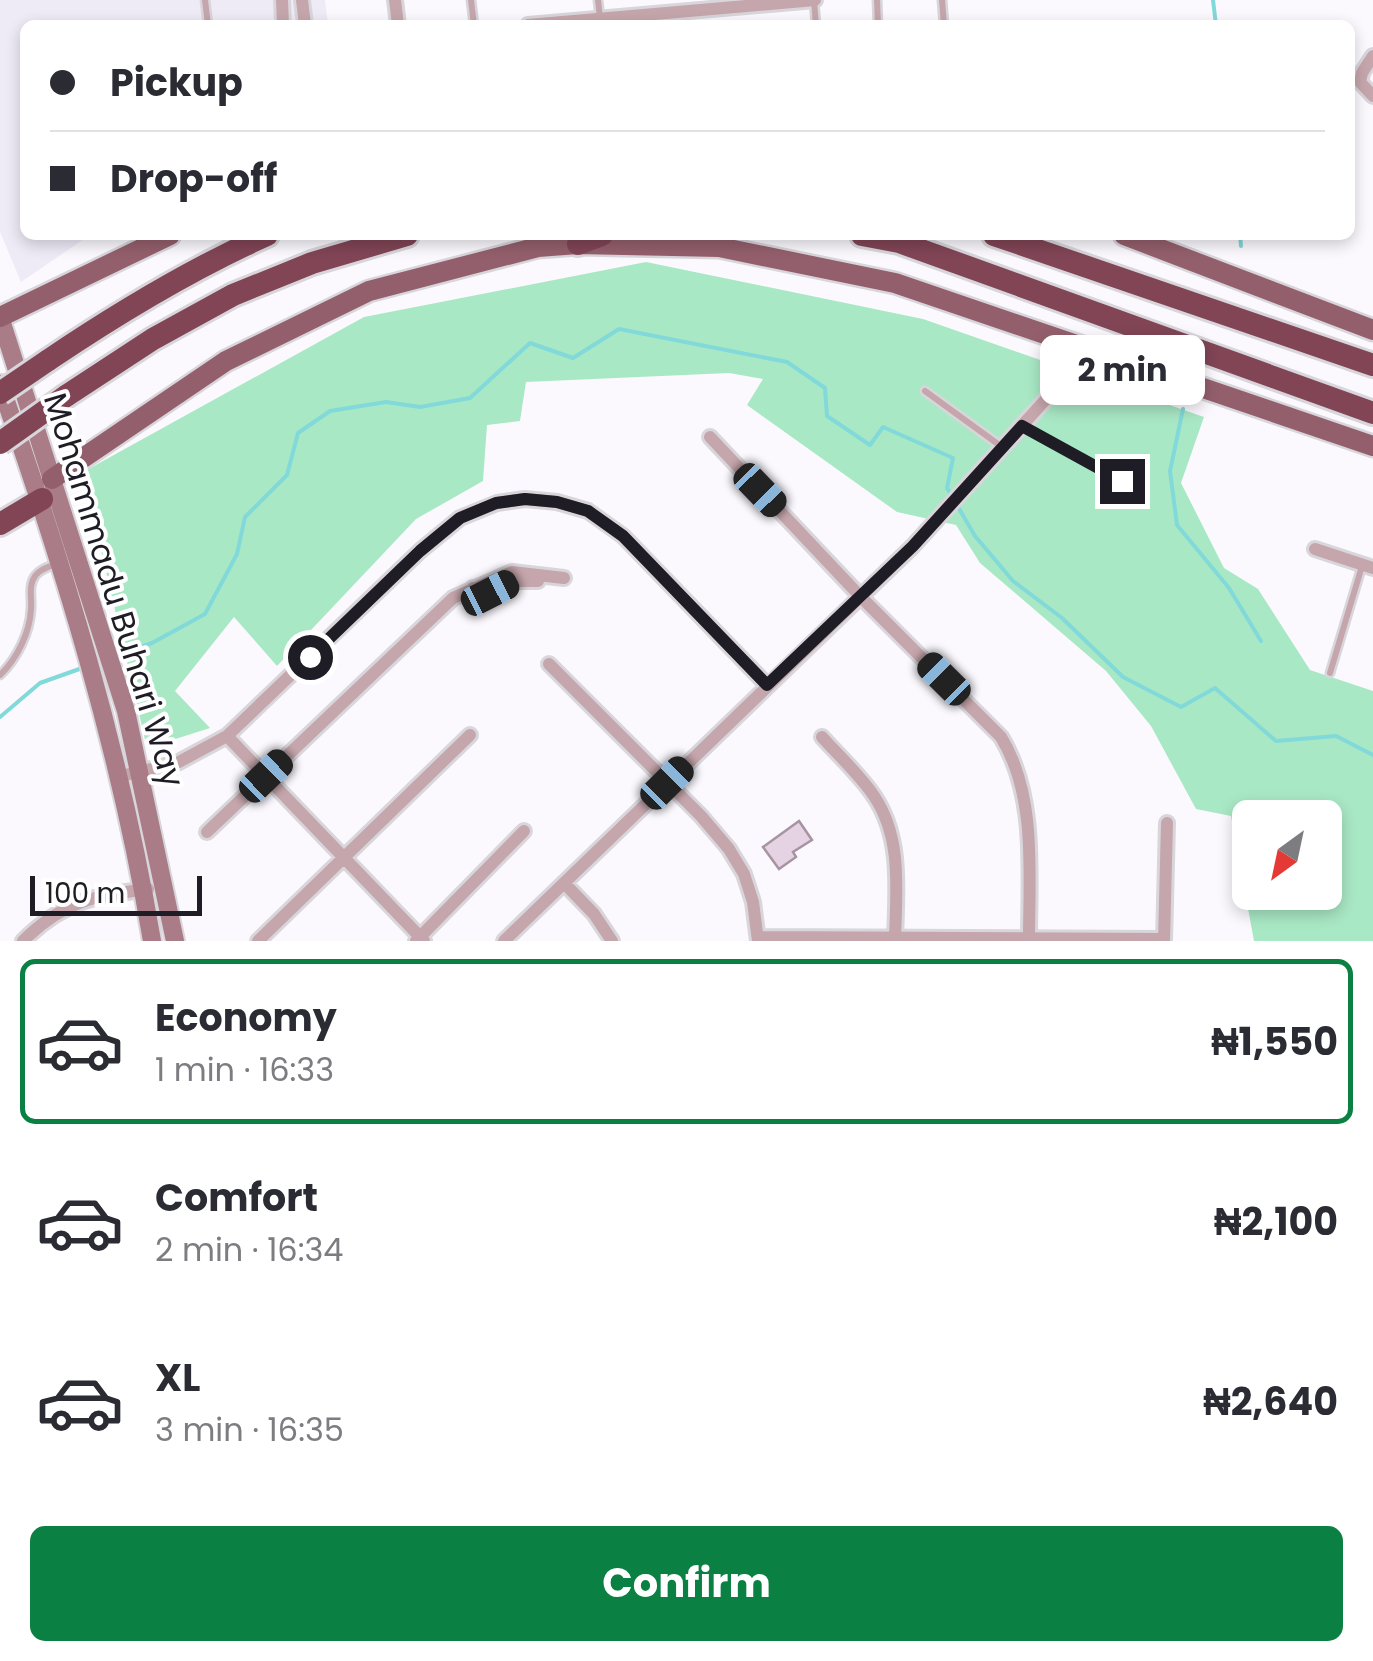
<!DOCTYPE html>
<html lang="en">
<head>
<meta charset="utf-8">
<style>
	body { margin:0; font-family:Poppins,sans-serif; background:#f7f7f7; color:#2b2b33; height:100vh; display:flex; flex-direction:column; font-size:38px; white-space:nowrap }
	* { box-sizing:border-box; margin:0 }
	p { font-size:32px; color:#7c7c81 }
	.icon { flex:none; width:55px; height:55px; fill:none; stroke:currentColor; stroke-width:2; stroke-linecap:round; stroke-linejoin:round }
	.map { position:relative; height:941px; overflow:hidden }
	.sheet { display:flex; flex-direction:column; background:#fff; flex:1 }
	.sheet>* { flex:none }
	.top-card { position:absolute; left:20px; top:20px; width:1335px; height:220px; border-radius:15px; box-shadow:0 5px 15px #0003; display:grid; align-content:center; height:220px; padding:0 30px; background:#fff }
	.needle { width:65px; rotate:213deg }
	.controls { position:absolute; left:1232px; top:800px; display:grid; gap:20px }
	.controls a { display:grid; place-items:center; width:110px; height:110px; border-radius:15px; background:#fff; box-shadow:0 5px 15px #0003; font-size:50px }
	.scale { position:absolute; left:30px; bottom:25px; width:172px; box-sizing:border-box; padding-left:10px; border:5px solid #1e1c24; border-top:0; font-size:28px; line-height:35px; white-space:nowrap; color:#1e1c24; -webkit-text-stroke:8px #fff; paint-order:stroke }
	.end { position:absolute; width:45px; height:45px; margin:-22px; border:12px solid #1e1c24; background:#fff; box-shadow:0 0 0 5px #fff }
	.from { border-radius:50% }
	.bubble { position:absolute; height:70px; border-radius:15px; background:#fff; box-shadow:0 5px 15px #0003; font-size:32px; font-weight:700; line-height:70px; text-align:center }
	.car { position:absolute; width:30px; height:60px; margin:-30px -15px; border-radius:12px; box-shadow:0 0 8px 2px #0007; background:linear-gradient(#222 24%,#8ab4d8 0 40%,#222 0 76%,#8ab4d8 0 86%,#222 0) }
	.top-card b { display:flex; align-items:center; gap:35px; height:95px; font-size:38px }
	.top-card b+b { border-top:2px solid #e1e1e2 }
	.top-card i { width:25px; height:25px; background:#2b2b33 }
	ul { padding:18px 0 0; list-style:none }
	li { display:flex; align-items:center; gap:30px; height:165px; margin:0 20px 15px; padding:0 10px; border:5px solid transparent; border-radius:15px }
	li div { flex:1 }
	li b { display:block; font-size:38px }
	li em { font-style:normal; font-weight:700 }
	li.active { border-color:#0b8043 }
	li>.icon { width:90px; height:90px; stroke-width:1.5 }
	.primary-button { display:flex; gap:20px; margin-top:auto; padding:20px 30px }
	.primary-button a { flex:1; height:115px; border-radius:15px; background:#0b8043; color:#fff; font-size:40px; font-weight:700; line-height:115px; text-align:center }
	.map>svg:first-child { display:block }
	.built { fill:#eeebf7 }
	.green { fill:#a9e8c5; fill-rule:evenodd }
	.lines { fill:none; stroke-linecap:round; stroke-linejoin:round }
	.stream { stroke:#82d9d9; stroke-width:4 }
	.building { fill:#e5d2e2; stroke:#a794a3; stroke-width:2.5 }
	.lane-casing { stroke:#d8d6db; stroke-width:11 }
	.street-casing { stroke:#d8d6db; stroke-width:18 }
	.secondary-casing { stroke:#d8d6db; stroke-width:22 }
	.primary-casing { stroke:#d8d6db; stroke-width:25 }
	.highway-casing { stroke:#d8d6db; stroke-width:28 }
	.lane { stroke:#c5a6ac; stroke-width:6 }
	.street { stroke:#c5a6ac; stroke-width:12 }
	.secondary { stroke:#a97c87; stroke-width:18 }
	.primary { stroke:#945f6c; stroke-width:20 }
	.highway { stroke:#814556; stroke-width:22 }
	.highway-bridge-casing { stroke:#d8d6db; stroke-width:28; stroke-linecap:butt }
	.highway-bridge { stroke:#814556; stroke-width:22 }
	.route { stroke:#1e1c24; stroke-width:12 }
	.labels { text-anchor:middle; stroke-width:8; stroke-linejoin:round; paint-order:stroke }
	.street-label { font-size:32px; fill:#1e1c24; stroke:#fff }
</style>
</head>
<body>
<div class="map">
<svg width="1373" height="941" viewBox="0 0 1373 941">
	<rect width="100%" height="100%" fill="#fbf9fe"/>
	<path class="built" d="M0 0H325L328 25H25V235H90L21 282 0 232Z"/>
	<path class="green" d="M646 262 923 319 1204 417 1181 483 1224 568 1258 589 1310 670 1373 691V941H1254L1231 816 1196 809 1151 726 1106 671 980 563 956 525 897 512 747 405 763 379 729 373 526 382 520 421 487 425 483 481 416 519 277 666 234 617 175 691 210 728 147 748 83 472 364 317ZM1250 818H1325V892H1250Z"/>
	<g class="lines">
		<path class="stream" d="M1213 0 1216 25
			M1240 235 1241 246
			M1183 409 1170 471 1177 525 1229 588 1261 641
			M113 657 152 643 205 614 237 554 245 517 287 475 298 433 330 411 386 402 420 407 470 398 530 343 573 358 619 329 787 362 825 388 827 416 870 445 883 427 953 458 947 488 975 536 1013 581 1062 618 1123 677 1181 707 1215 688 1276 741 1336 736 1373 755
			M0 717 40 683 85 667"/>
	</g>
	<path class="building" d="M799 821 812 840 793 852 796 857 779 869 763 847Z"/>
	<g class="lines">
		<g class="lane-casing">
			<path id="lane" d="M205 0 208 25
				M471 0 474 25
				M598 0 600 18
				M877 0 878 25
				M942 0 944 25
				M814 1 816 25
				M925 391 1002 447
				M1022 426 1121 481
				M1330 673 1362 566
				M0 675C17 659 30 632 31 609 32 598 28 586 35 576 40 569 48 567 56 564"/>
		</g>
		<g class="street-casing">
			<path id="street" d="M282 0 283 25
				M302 0 305 25
				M395 0 398 25
				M528 25 815 0
				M1373 56 1362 73 1360 82 1373 96
				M710 437 859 595 1001 737C1037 796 1029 873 1029 941
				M1315 549 1373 568
				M473 588 486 594 515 581H538
				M549 664 701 816 729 849 744 874 753 902 758 941
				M227 736 424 941
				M822 737C839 756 860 775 874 796 903 839 896 892 895 941
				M117 777 177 763 227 736 420 551 460 518 497 503 525 499 557 502 588 511 623 536 767 685
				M207 832 453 598 512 572 564 578
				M564 883 594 914 612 941
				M758 937 1164 939
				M23 941C63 901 94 896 148 889
				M258 941 470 735
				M416 941 524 831
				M504 941 913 546 1047 398
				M1164 941 1167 823"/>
		</g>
		<g class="secondary-casing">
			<path id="secondary" d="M0 317 126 711 175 941
				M0 384C64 567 120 750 152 941"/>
		</g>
		<g class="primary-casing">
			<path id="primary" d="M1124 235 1373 330
				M0 317 170 235
				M52 479 226 361 369 291 538 247 578 244 719 247 895 283 1373 446"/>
		</g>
		<g class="highway-casing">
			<path id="highway" d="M862 235 899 242 1373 413
				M994 235 1373 365
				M578 244 602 235
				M47 361C118 313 189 270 267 235
				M66 396 153 339 233 295 312 263 407 235
				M0 524 42 499"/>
		</g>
		<use href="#lane" class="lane"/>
		<use href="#street" class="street"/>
		<use href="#secondary" class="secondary"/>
		<use href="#primary" class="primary"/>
		<use href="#highway" class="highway"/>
		<g class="highway-bridge-casing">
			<path id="highway-bridge" d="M0 393 47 361
				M0 443 66 396"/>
		</g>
		<use href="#highway-bridge" class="highway-bridge"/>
	</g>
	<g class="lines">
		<path class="route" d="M310 657 420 551 460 518 496 503 525 499 557 502 588 511 623 536 767 685 913 546 1022 426 1122 481"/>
	</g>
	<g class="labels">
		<g class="street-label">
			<text transform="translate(114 590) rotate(73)" y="11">Mohammadu Buhari Way</text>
		</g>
	</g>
</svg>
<div class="controls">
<a><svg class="needle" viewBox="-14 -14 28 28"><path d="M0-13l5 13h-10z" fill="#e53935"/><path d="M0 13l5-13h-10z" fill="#7c7c81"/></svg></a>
</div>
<div class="scale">100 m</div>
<i class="end from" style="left:310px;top:657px"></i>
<i class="end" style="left:1122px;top:481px"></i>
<div class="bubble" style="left:1040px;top:335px;width:165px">2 min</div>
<i class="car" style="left:760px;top:490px;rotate:136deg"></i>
<i class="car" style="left:490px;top:593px;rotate:63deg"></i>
<i class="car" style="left:944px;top:679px;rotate:315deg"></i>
<i class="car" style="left:266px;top:776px;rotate:46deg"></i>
<i class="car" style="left:667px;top:783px;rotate:45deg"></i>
<div class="top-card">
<b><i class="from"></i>Pickup</b>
<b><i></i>Drop-off</b>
</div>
</div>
<section class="sheet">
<ul>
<li class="active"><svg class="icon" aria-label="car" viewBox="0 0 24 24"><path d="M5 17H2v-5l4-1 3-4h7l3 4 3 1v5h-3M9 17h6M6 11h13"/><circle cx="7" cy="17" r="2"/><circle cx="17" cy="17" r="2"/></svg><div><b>Economy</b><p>1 min · 16:33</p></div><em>₦1,550</em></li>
<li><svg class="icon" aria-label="car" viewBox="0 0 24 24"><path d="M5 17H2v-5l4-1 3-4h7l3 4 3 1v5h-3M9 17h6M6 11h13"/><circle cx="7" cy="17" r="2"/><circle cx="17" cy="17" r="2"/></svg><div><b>Comfort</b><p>2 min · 16:34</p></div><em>₦2,100</em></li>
<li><svg class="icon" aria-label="car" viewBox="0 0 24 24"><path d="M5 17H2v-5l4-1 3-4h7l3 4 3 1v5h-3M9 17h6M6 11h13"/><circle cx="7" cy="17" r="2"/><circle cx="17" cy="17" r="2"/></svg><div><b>XL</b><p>3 min · 16:35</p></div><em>₦2,640</em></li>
</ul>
<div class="primary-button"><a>Confirm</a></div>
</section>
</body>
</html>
